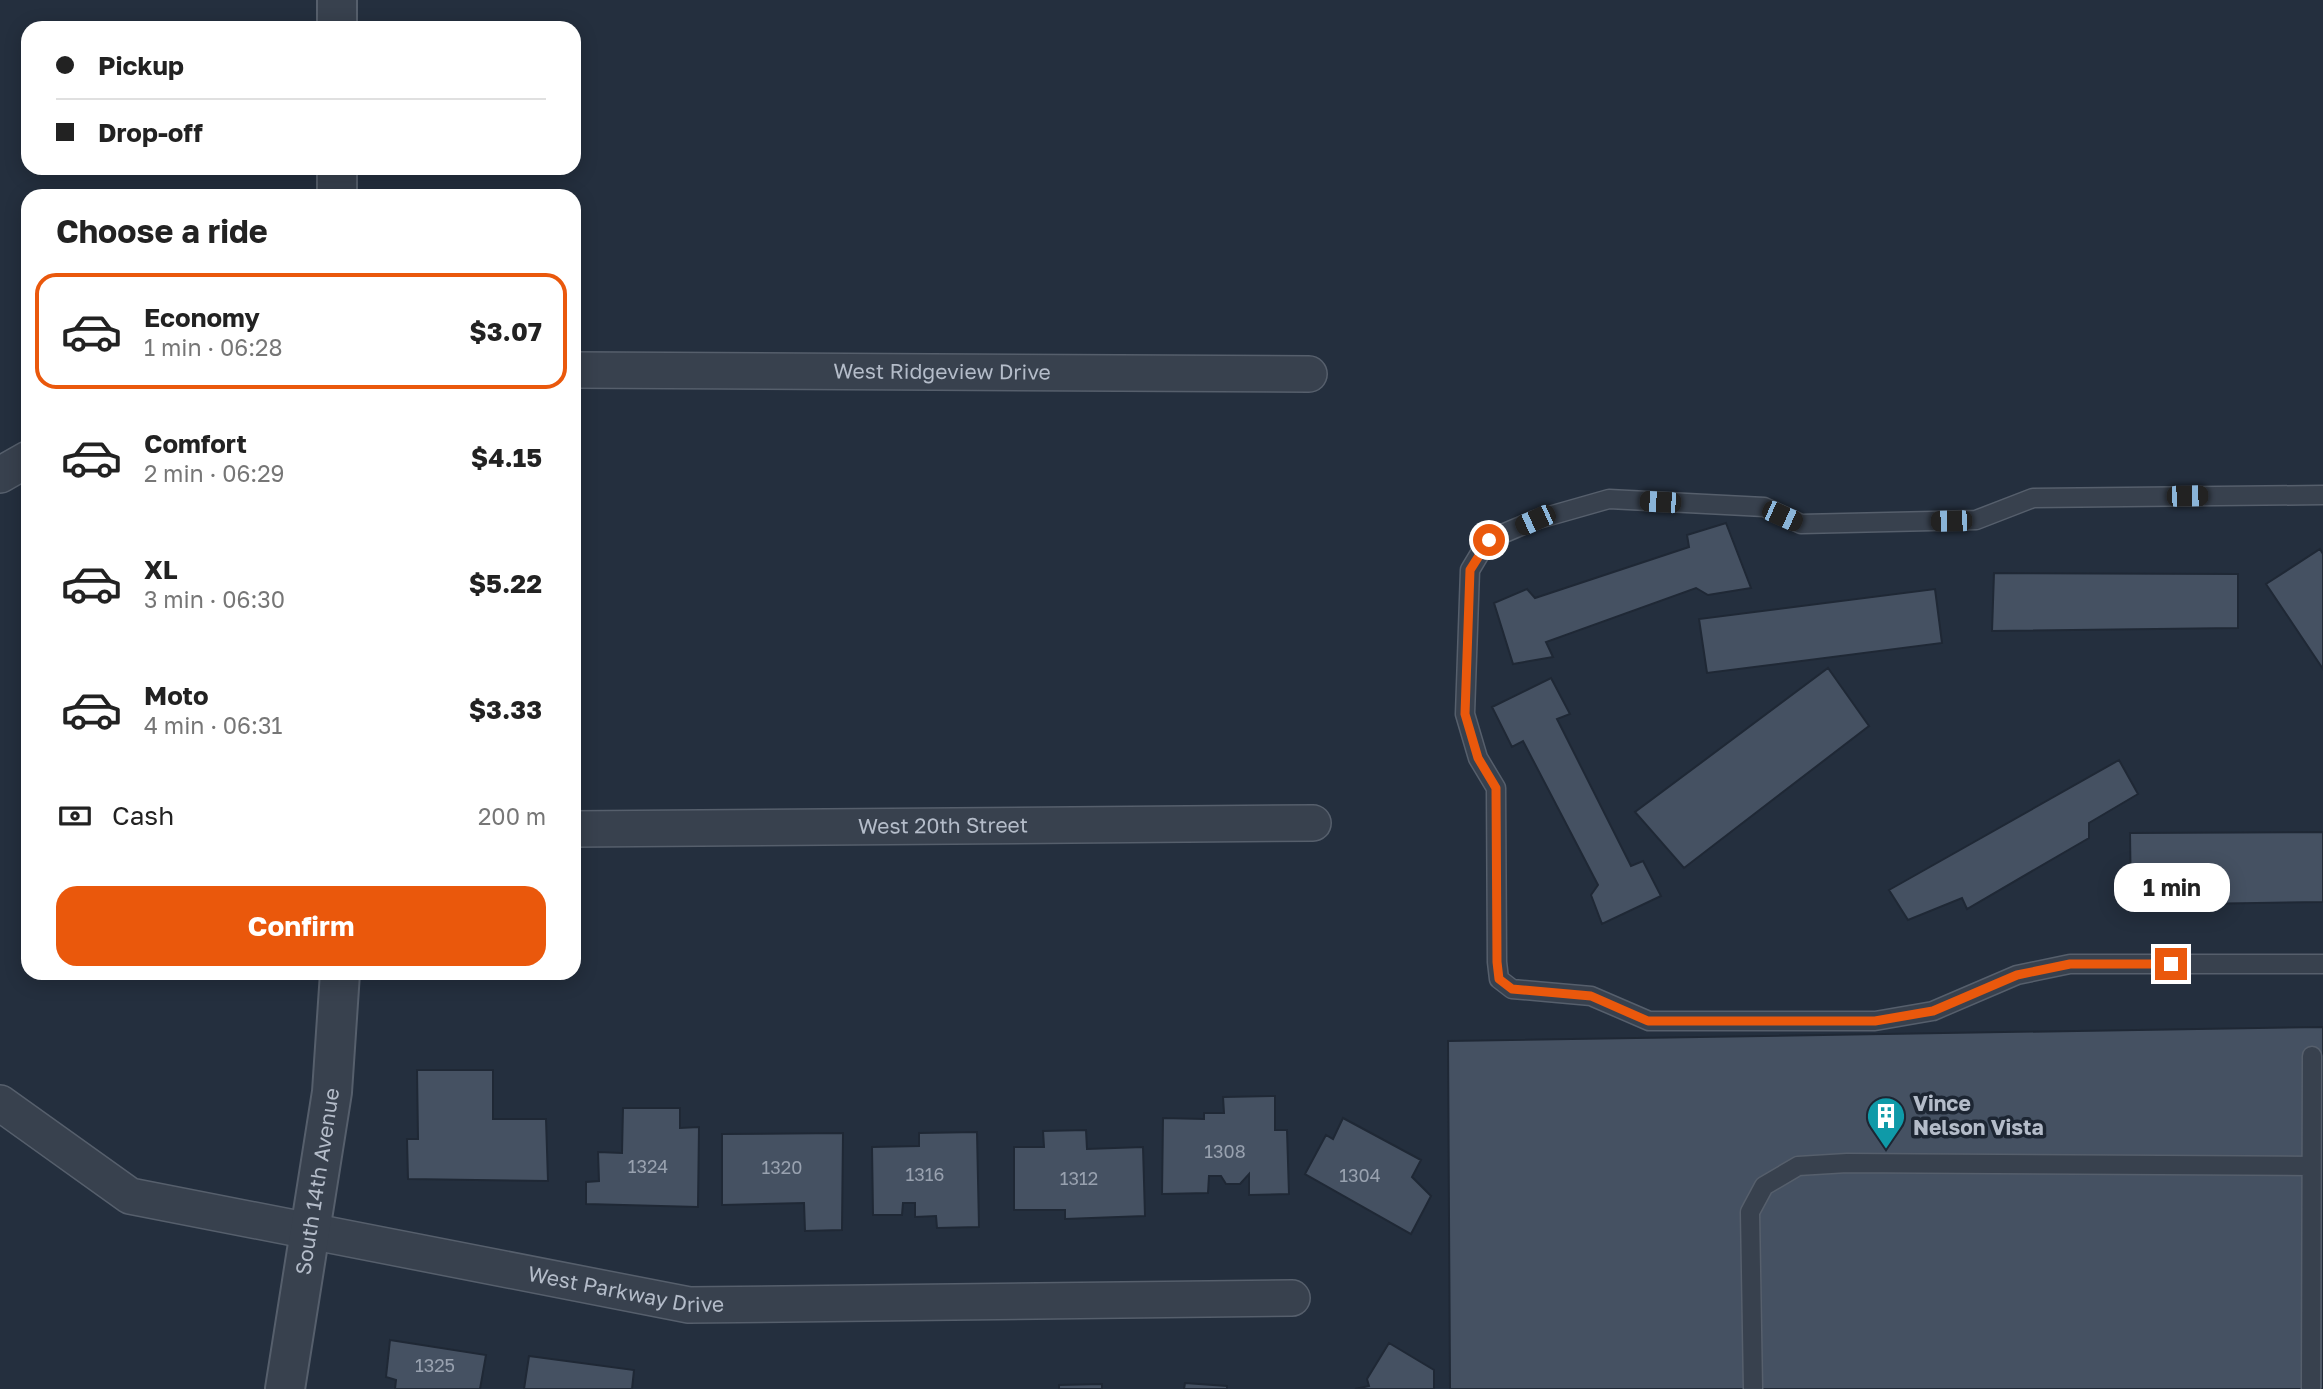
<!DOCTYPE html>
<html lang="en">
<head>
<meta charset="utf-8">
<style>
	body { margin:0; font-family:"Golos Text",sans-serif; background:#f2f2f2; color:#222; height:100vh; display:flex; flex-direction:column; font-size:26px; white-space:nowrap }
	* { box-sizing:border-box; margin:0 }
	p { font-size:23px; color:#767676 }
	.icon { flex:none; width:38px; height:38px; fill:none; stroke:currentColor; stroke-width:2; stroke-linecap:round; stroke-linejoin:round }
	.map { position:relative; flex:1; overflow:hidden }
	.panel { position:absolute; left:21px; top:189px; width:560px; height:791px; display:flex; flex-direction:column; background:#fff; border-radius:21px; box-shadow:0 4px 18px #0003 }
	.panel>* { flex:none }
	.hud { position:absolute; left:21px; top:21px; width:560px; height:154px; border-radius:21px; box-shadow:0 4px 18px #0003; display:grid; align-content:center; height:154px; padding:0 35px; background:#fff }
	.end { position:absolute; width:32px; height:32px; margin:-16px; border:9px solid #ea580c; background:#fff; box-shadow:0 0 0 4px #fff }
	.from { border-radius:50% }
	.bubble { position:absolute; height:49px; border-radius:21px; background:#fff; box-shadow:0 4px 18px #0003; font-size:23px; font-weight:700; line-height:49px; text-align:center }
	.car { position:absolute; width:21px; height:42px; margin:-21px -10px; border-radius:9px; box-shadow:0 0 5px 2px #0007; background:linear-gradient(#222 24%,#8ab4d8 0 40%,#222 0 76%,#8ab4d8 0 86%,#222 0) }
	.hud b { display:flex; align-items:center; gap:24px; height:66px; font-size:26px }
	.hud b+b { border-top:2px solid #e0e0e0 }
	.hud i { width:18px; height:18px; background:#222 }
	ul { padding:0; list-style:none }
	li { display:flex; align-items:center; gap:21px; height:116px; margin:0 14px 10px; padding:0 21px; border:4px solid transparent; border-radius:21px }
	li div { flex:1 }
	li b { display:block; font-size:26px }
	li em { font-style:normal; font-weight:700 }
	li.selected { border-color:#ea580c }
	li>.icon { width:63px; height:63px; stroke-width:1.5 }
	h2 { padding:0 35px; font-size:32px; line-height:84px }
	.pay { display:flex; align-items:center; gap:18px; height:77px; padding:0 35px; font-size:26px }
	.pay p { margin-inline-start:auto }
	.button { display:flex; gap:14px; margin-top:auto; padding:14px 35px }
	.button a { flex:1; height:80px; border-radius:21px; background:#ea580c; color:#fff; font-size:28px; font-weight:700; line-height:80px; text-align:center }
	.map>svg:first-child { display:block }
	.building { fill:#455162; stroke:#1f2835; stroke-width:2 }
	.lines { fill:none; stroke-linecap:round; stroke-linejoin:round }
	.service-casing { stroke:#565f6c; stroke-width:21 }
	.minor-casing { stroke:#565f6c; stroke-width:38 }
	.tertiary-casing { stroke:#565f6c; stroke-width:42 }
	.service { stroke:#38414e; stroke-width:18 }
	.minor { stroke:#38414e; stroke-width:35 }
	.tertiary { stroke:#38414e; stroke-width:38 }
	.route { stroke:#ea580c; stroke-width:9 }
	.labels { text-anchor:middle; stroke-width:7; stroke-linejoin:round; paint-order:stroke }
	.number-label { font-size:18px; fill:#98a1af }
	.street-label { font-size:21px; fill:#b4bcc9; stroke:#1d2633 }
	.poi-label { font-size:21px; font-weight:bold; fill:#b4bcc9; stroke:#1d2633; text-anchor:start }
</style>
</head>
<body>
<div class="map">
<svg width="2323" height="1389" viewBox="0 0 2323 1389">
	<rect width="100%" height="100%" fill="#242f3e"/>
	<path class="building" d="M1726 523 1751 588 1708 595 1696 588 1546 642 1553 657 1513 664 1494 603 1527 589 1535 598 1689 547 1687 535Z
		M2320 549 2323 554V669L2266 584Z
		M1994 573 2238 574V628L1992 631Z
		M1935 589 1942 643 1707 673 1699 619Z
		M1828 668 1869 726 1684 868 1635 812Z
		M1551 678 1570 714 1557 719 1631 866 1643 861 1661 896 1602 924 1591 895 1598 885 1523 741 1512 747 1492 707Z
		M2119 760 2138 794 2089 823V838L1967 909 1962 898 1908 920 1889 890Z
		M2323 832V902L2131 905 2130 833Z
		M2323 1027V1389H1450L1448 1041Z
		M417 1070H493V1119H546L548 1181 408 1179 407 1139H418Z
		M1275 1096V1130H1287L1289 1194 1249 1195V1174L1240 1184H1226L1221 1176H1209L1208 1193 1162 1194 1163 1118 1204 1119V1113H1224L1223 1097Z
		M623 1108H680V1128L699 1127 698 1207 586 1204V1182L599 1181 598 1152 622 1153Z
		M1343 1118 1421 1160 1412 1177 1431 1196 1411 1234 1305 1174 1326 1135 1333 1139Z
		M1086 1130 1087 1149 1143 1147 1145 1216 1065 1219V1210H1014V1147H1044L1043 1131Z
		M977 1132 979 1227 937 1228 936 1216 915 1217V1203H903L902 1215H873L872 1147 919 1146V1133Z
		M843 1133 842 1230 805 1231 804 1203 722 1205V1134Z
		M390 1340 486 1355 480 1389H395L396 1380 386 1377Z
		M1389 1343 1434 1370V1389H1355L1369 1386 1367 1379Z
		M529 1356 634 1370 632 1389H524Z
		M1185 1383 1227 1386V1389H1184Z
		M1102 1384V1389H1059V1385Z"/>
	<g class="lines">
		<g class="service-casing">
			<path id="service" d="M2323 495 2033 498 1976 520 1801 524 1764 507 1609 499 1535 520 1488 540 1470 570 1465 714 1478 758 1496 788 1497 962 1499 979 1512 989 1591 996 1649 1021H1875L1933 1011 2017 975 2070 964H2323
				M1753 1389 1750 1212 1764 1186 1798 1166 1847 1163 2311 1166
				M2311 1389 2312 1056"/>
		</g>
		<g class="minor-casing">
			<g id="minor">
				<path id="s1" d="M574 370 1309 374"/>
				<path d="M0 475 28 459"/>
				<path id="s2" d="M574 829 1313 823"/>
				<path id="s3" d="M0 1103 130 1196 689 1305 1292 1298"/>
			</g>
		</g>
		<g class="tertiary-casing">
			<g id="tertiary">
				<path d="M337 0V28"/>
				<path d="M337 168V196"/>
				<path id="s4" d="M285 1389 332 1092 340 973"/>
			</g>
		</g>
		<use href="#service" class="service"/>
		<use href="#minor" class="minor"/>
		<use href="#tertiary" class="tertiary"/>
	</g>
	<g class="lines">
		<path class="route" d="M1489 540 1470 570 1465 714 1478 758 1496 788 1497 962 1499 979 1512 989 1591 996 1648 1021H1875L1933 1011 2017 975 2070 964H2171"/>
	</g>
	<defs>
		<g id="building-pin" transform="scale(2.0125)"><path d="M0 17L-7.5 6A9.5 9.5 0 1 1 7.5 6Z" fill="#0f9aa8" stroke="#1d2633"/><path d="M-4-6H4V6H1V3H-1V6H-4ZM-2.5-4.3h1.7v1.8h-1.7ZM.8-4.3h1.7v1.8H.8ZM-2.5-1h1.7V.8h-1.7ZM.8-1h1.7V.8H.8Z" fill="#fff"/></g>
	</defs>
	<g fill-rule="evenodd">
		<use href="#building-pin" x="1886" y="1116"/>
	</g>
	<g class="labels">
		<g class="number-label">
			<text x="1225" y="1158">1308</text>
			<text x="648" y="1173">1324</text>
			<text x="782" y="1174">1320</text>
			<text x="925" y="1181">1316</text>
			<text x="1360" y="1182">1304</text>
			<text x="1079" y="1185">1312</text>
			<text x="435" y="1372">1325</text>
		</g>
		<g class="street-label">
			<text dy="7" stroke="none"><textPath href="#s1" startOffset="368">West Ridgeview Drive</textPath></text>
			<text dy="7" stroke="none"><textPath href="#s2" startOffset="369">West 20th Street</textPath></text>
			<text dy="7" stroke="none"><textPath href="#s4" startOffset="210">South 14th Avenue</textPath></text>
			<text dy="7" stroke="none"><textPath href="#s3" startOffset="665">West Parkway Drive</textPath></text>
		</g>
		<g class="poi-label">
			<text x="1913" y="1111">Vince<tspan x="1913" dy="24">Nelson Vista</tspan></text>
		</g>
	</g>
</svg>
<i class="end from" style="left:1489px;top:540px"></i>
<i class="end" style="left:2171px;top:964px"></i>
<div class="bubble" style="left:2114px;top:863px;width:116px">1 min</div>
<i class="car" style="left:2187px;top:496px;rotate:89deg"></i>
<i class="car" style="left:1660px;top:502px;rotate:273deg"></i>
<i class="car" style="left:1782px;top:516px;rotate:114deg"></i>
<i class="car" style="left:1535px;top:520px;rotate:246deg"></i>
<i class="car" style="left:1951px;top:521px;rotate:269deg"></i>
<div class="hud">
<b><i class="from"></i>Pickup</b>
<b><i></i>Drop-off</b>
</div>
<section class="panel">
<h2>Choose a ride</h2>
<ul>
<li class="selected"><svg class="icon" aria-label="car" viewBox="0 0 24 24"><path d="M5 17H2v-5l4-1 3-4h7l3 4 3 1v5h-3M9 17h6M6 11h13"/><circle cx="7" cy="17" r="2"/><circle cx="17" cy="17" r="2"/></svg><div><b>Economy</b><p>1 min · 06:28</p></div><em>$3.07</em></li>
<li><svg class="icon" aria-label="car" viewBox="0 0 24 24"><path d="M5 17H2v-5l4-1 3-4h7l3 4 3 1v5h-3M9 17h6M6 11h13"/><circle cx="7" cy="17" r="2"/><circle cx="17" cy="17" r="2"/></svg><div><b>Comfort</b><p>2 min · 06:29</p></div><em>$4.15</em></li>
<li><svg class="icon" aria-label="car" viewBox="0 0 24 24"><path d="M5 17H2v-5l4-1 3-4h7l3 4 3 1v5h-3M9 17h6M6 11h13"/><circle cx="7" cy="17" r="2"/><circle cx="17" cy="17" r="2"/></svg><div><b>XL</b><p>3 min · 06:30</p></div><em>$5.22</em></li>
<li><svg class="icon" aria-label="car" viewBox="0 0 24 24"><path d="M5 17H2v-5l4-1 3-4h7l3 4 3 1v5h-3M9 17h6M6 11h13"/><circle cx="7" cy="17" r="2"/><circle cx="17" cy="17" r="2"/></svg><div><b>Moto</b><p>4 min · 06:31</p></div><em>$3.33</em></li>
</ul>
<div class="pay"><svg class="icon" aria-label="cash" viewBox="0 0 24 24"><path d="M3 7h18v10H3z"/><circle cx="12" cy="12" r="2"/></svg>Cash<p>200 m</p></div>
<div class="button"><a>Confirm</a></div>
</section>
</div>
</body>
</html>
